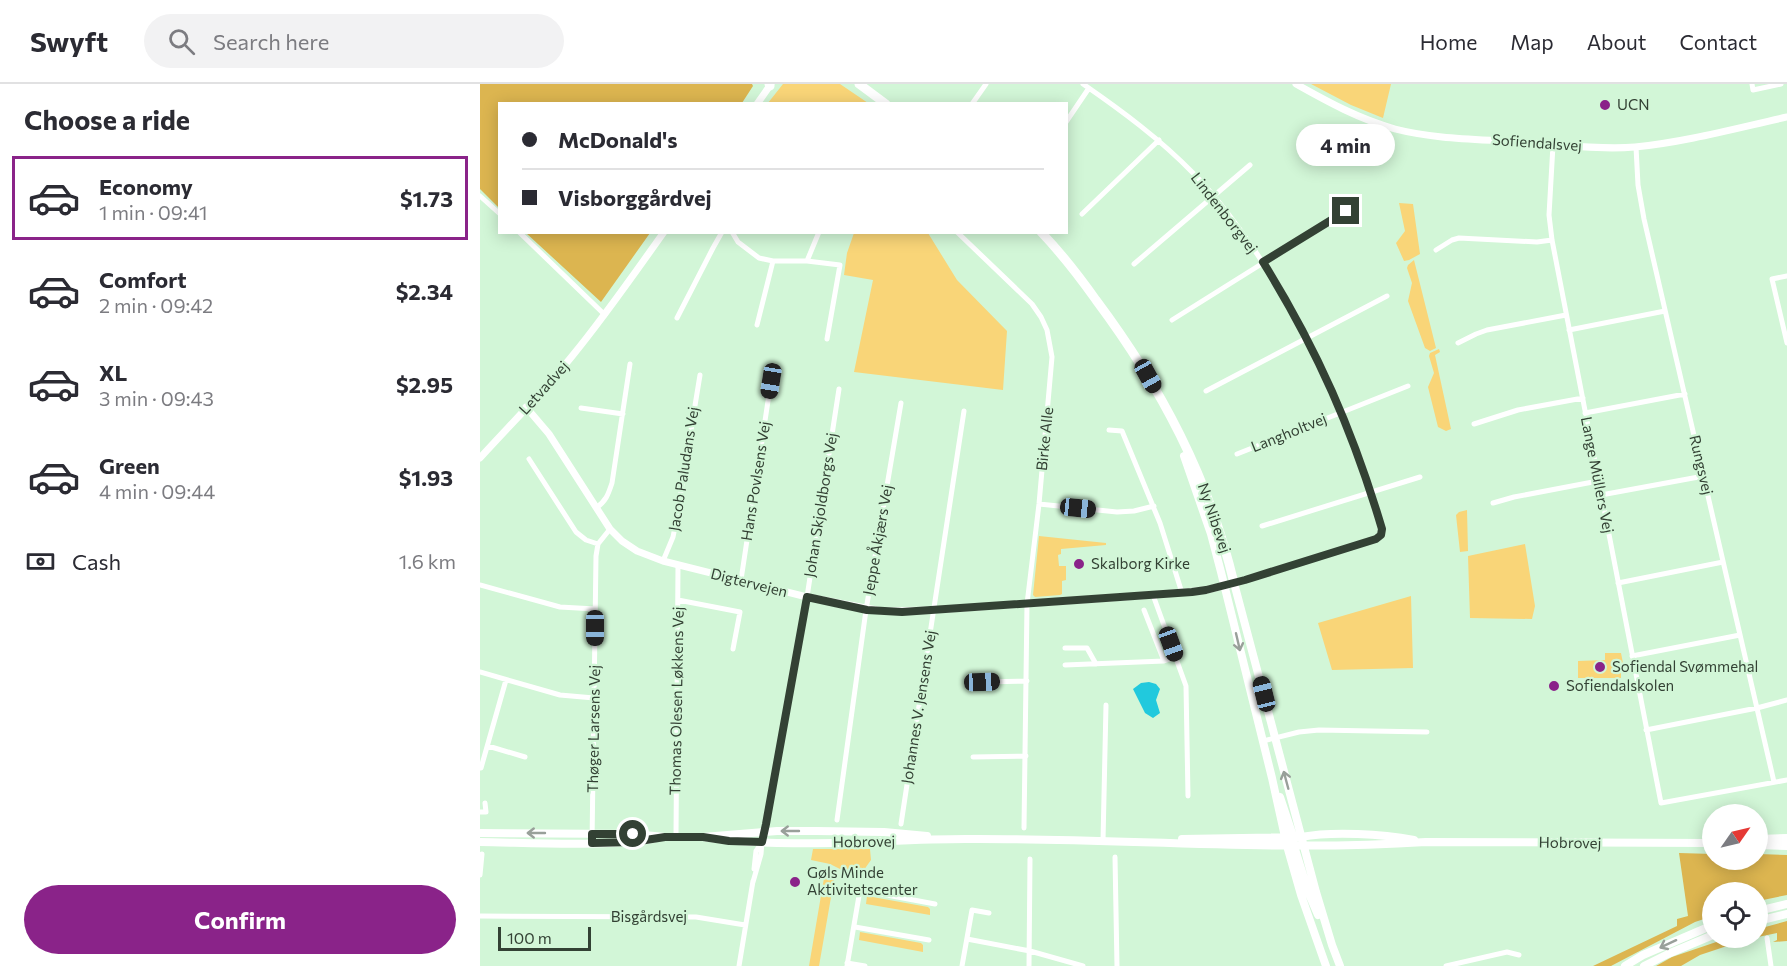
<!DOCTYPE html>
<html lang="en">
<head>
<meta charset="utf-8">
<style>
	body { margin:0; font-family:Commissioner,sans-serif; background:#f2f2f3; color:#2b2b33; height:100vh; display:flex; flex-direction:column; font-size:22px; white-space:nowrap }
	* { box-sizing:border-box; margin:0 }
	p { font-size:20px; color:#7c7c81 }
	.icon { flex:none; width:33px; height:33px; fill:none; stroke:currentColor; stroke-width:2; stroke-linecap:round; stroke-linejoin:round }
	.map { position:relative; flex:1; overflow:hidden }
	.side { display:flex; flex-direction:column; background:#fff; width:480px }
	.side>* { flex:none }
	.banner { position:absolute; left:18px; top:18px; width:570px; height:132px; border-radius:0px; box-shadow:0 3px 15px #0003; display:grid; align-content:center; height:132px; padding:0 24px; background:#fff }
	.needle { width:39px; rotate:56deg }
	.tools { position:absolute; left:1222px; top:720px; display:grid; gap:12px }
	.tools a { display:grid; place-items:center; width:66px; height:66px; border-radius:50%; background:#fff; box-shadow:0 3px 15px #0003; font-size:30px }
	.scale { position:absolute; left:18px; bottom:15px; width:93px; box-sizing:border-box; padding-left:6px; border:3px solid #334134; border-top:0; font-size:16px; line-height:21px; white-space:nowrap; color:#334134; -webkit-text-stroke:4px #d2f6d7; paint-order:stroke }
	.end { position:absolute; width:27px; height:27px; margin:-14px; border:8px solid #334134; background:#fff; box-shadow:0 0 0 3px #fff }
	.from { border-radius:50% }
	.bubble { position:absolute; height:42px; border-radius:21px; background:#fff; box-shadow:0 3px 15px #0003; font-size:20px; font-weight:700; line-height:42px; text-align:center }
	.car { position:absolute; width:18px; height:36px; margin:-18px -9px; border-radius:8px; box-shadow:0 0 4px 2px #0007; background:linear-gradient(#222 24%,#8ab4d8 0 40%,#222 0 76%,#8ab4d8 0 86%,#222 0) }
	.banner b { display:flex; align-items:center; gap:21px; height:57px; font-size:22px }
	.banner b+b { border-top:2px solid #e1e1e2 }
	.banner i { width:15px; height:15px; background:#2b2b33 }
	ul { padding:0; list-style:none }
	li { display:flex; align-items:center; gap:18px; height:84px; margin:0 12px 9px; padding:0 12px; border:3px solid transparent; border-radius:0px }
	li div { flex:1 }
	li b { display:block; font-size:22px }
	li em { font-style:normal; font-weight:700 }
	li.selected { border-color:#8a2389 }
	li>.icon { width:54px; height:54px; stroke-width:1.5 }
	h2 { padding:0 24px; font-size:27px; line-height:72px }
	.pay { display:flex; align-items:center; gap:15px; height:66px; padding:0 24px; font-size:22px }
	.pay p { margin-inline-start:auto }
	.button { display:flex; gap:12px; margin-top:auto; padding:12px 24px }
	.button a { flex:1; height:69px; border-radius:36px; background:#8a2389; color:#fff; font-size:24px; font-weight:700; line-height:69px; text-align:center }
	header { display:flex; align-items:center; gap:36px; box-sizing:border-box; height:84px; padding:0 30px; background:#fff; border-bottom:2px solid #e1e1e2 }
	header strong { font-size:28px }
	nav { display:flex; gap:33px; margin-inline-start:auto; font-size:21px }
	.search { width:420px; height:54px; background:#f2f2f3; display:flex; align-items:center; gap:15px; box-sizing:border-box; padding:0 21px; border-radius:33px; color:#7c7c81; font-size:22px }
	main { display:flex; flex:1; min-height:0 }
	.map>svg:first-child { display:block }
	.green { fill:#f9d578 }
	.forest { fill:#dcb550 }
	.water { fill:#21c9dd }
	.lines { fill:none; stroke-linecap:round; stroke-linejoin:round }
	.minor { stroke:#fff; stroke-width:5 }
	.tertiary { stroke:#fff; stroke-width:7 }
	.secondary { stroke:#fff; stroke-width:8 }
	.trunk { stroke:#fff; stroke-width:9 }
	.oneway { stroke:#99a09a }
	.route { stroke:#334134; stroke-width:8 }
	.poi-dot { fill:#8a2389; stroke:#d2f6d7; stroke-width:2 }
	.labels { text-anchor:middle; stroke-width:4.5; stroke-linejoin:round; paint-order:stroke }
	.poi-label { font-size:15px; fill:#334134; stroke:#d2f6d7; text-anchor:start }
	.street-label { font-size:15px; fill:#334134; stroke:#d2f6d7 }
</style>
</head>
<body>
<header>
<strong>Swyft</strong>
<div class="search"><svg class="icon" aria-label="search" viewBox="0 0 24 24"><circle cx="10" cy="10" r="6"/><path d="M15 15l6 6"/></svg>Search here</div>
<nav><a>Home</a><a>Map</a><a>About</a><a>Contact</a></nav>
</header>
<main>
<section class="side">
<h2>Choose a ride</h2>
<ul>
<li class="selected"><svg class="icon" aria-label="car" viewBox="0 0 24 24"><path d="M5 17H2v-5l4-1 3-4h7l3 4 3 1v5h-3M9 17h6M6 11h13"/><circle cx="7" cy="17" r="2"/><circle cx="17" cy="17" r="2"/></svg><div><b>Economy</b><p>1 min · 09:41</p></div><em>$1.73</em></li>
<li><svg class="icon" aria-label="car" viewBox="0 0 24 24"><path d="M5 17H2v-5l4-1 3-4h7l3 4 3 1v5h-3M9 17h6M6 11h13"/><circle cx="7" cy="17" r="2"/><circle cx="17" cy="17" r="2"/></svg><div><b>Comfort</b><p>2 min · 09:42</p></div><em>$2.34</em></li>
<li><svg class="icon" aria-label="car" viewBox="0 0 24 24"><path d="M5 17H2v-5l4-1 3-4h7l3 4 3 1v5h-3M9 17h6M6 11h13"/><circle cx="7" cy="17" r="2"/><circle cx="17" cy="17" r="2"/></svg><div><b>XL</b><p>3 min · 09:43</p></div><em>$2.95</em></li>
<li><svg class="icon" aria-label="car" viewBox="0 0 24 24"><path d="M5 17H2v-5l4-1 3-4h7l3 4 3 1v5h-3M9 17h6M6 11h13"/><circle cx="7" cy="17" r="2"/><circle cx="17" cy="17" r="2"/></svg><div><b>Green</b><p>4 min · 09:44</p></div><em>$1.93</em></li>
</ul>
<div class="pay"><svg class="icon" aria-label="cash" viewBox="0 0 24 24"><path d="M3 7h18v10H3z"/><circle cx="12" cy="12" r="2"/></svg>Cash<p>1.6 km</p></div>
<div class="button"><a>Confirm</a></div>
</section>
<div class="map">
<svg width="1307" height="882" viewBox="0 0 1307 882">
	<rect width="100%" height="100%" fill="#d2f6d7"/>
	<path class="green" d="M303 0H360L388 19H288Z
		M831 0H911L903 34 871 21Z
		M919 119 933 120 940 170 929 176 924 177 916 159 925 147Z
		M374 149H448L477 196 527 247 523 306 374 288 393 196 364 191 367 169Z
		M934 176 956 264 950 267 945 264 928 217 932 199 927 184 928 181Z
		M959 265 960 268 955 271 971 345 966 347 958 343 948 303 954 289 949 272 950 269Z
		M987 426 988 467 980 468 976 431 979 428Z
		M559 452 626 459V461L581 465V470L578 471 579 482H586V496L582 497V510L580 511 555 513 553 511Z
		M1045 460 1055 522 1052 535 990 534 988 472Z
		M931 512 933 584 852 586 838 539Z
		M1125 569H1141L1143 579H1141L1143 586 1141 587V594H1098V577L1125 576Z
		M333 765H390L391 776 381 790 368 789 350 780 331 776Z
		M344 794 354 796 339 882H329Z
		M387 812 448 823 450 825V831L386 820Z
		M380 848 441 859 443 861V868L379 856Z"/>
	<path class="forest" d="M0 0H272L273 2 262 19 20 20 19 124 0 105Z
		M46 149H170L121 218Z
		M1199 769 1233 770V776H1278V770L1307 771V811L1278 817V808H1233V832L1215 838 1131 882H1113L1197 842V835L1208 832Z
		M1307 837V857L1293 858 1297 856V849L1278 853V845Z
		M1248 854H1277L1256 859 1220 871 1201 882H1176L1192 873Z"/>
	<path class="water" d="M669 598 676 600 680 605 676 616 680 629 673 634 665 629 653 605 661 599Z"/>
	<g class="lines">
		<path class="minor" d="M603 0C642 27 680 55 713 89 736 112 755 138 773 164 832 250 872 345 902 445L901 451 896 455 754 499
			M1272 0 1273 6 1301 0
			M492 20 506 0
			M586 38 609 4
			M1073 61 1069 131 1072 156 1181 719 1307 696
			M1156 63 1158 101 1164 135 1294 698
			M0 112 20 130
			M602 130 679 56
			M39 148 125 231
			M252 148 258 158 279 174 293 177H327L360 181 347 255
			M477 148 552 220 561 233 567 246 572 273 559 420 547 520 544 744
			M956 166 972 156 979 154 1057 158 1072 156
			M327 177 339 148
			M654 180 770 81
			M1307 192 1292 195 1307 259
			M197 234 233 164 242 148
			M692 236 866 127
			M277 241 293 177
			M1089 246 1185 227
			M978 259 996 250 1007 246 1086 231
			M726 307 907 212
			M101 324 143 330
			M1105 329 1205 310
			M994 340 1038 326 1103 314
			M629 346 642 347 680 439 702 509
			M757 370 928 302
			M49 375 96 448 106 456 118 460
			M1121 411 1224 392
			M1013 419 1034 413 1118 397
			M559 420 637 428 654 427 674 422
			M116 424C126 417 128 411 132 399L150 280
			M782 442 940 393
			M183 477 193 453 196 438 220 291
			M261 496 291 297
			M1138 499 1243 478
			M0 501 80 523 115 525
			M673 511 706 602 708 712
			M198 516 260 528 253 565
			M664 526 684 577
			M585 564H607L616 580
			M1152 572 1260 551
			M585 581 684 577 696 573
			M0 588 80 611 114 614
			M502 598 547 597
			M1166 646 1277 624 1307 616
			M783 657 819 648 839 646 947 648
			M8 662 45 673
			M493 673 546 672
			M0 684H1L26 596
			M0 728H6L5 719
			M357 736 386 526 421 319
			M421 740 484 327
			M196 753 198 482
			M623 757 626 621
			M112 759 116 472 118 460 130 445
			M635 773 637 882
			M274 785 276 767 281 760
			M0 791 2 770
			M273 798 281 770 282 758 286 740 327 513 359 305
			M0 832 216 833 265 841
			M375 843 449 856
			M1287 854 1291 882
			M487 855 550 867 603 882
			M367 879 385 882
			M259 882 273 797
			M367 882 380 806 455 820
			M482 882 492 826 509 829
			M549 882 550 775
			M966 882 1027 868 1039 871"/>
		<path class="tertiary" d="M816 0C848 18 879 35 915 45 958 56 1006 55 1051 59 1085 61 1121 66 1155 63 1206 58 1257 44 1307 33
			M277 20 291 0
			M46 323 69 350 130 445 142 457 157 467 183 477 327 513 402 527 453 526 673 511 726 506 748 501
			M0 374C31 340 64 307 93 271 125 232 154 190 184 148"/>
		<path class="secondary" d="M704 372 731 450 741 488 792 694 807 762 821 811 846 882
			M754 499 836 808 852 861 860 882
			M800 713 814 755
			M0 749 153 750 185 753H223L297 747H336L404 748 447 752
			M223 753C310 766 399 755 486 755 640 754 793 768 946 758L1233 759
			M702 755 821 753C853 747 902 750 934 756
			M1278 755 1307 754
			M0 758C57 759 117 763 173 755
			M812 759 814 762 829 810 838 831
			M1278 761 1307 762
			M1278 827 1307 820
			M1278 837 1307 830
			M1145 882 1163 871 1233 841
			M1164 882 1188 870 1233 851"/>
		<path class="trunk" d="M289 0 290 2
			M379 0 406 20
			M561 148C582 170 599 192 616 216 681 303 729 394 754 499"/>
	</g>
	<defs><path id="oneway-shaft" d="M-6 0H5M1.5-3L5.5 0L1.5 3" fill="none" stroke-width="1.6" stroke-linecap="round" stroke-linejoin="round" transform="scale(1.5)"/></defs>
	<g class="oneway">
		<use href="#oneway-shaft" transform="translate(758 558) rotate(77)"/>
		<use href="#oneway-shaft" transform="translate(806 696) rotate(-105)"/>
		<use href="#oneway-shaft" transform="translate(310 747) rotate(-180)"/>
		<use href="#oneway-shaft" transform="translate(56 749) rotate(-180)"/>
		<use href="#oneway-shaft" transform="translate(1188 860) rotate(155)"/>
	</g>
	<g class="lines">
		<path class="route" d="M153 750H112V759L153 758 185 753H223L249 757 282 758 286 740 327 513 387 526 422 528 712 508 726 506 765 496 896 455 901 451 902 445C873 347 837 265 783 178L866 127"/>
	</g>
	<g class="poi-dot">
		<circle cx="1125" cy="21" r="6"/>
		<circle cx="599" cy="480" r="6"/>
		<circle cx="1120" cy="583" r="6"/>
		<circle cx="1074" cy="602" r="6"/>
		<circle cx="315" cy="798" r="6"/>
	</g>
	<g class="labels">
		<g class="poi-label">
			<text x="1137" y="26">UCN</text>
			<text x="611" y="485">Skalborg Kirke</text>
			<text x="1132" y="588">Sofiendal Svømmehal</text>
			<text x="1086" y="607">Sofiendalskolen</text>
			<text x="327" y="794">Gøls Minde<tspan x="327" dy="17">Aktivitetscenter</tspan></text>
		</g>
		<g class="street-label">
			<text transform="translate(1057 59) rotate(4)" y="5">Sofiendalsvej</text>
			<text transform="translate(744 129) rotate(52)" y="5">Lindenborgvej</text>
			<text transform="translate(64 304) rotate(-48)" y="5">Letvadvej</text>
			<text transform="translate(809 349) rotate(-22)" y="5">Langholtvej</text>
			<text transform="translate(565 355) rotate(-84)" y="5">Birke Alle</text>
			<text transform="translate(1221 381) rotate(77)" y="5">Rungsvej</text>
			<text transform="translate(204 385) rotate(-81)" y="5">Jacob Paludans Vej</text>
			<text transform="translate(1117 391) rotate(79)" y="5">Lange Müllers Vej</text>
			<text transform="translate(276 397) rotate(-81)" y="5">Hans Povlsens Vej</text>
			<text transform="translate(341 421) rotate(-81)" y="5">Johan Skjoldborgs Vej</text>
			<text transform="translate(734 434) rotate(71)" y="5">Ny Nibevej</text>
			<text transform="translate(398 456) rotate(-80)" y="5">Jeppe Åkjærs Vej</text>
			<text transform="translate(269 499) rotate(14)" y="5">Digtervejen</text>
			<text transform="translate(197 617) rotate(-89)" y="5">Thomas Olesen Løkkens Vej</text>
			<text transform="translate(439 623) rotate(-81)" y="5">Johannes V. Jensens Vej</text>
			<text transform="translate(114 645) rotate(-89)" y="5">Thøger Larsens Vej</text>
			<text transform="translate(384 758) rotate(-1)" y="5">Hobrovej</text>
			<text transform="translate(1090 759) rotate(1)" y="5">Hobrovej</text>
			<text x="169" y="838">Bisgårdsvej</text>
		</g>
	</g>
</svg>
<div class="tools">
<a><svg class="needle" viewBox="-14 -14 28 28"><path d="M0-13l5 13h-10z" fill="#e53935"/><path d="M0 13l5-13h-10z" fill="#7c7c81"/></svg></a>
<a><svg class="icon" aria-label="locate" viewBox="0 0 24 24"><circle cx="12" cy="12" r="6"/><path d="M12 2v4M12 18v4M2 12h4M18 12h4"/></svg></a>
</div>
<div class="scale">100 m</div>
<i class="end from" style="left:153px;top:750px"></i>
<i class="end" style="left:866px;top:127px"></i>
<div class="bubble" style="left:816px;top:40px;width:99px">4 min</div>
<i class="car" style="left:668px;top:292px;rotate:151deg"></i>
<i class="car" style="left:291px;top:297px;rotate:189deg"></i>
<i class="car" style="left:598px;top:424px;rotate:96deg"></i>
<i class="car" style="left:115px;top:544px;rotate:180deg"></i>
<i class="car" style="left:691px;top:560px;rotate:160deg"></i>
<i class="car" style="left:502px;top:598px;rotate:88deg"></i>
<i class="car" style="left:784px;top:610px;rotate:346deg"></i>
<div class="banner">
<b><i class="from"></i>McDonald's</b>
<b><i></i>Visborggårdvej</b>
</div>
</div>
</main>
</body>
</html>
